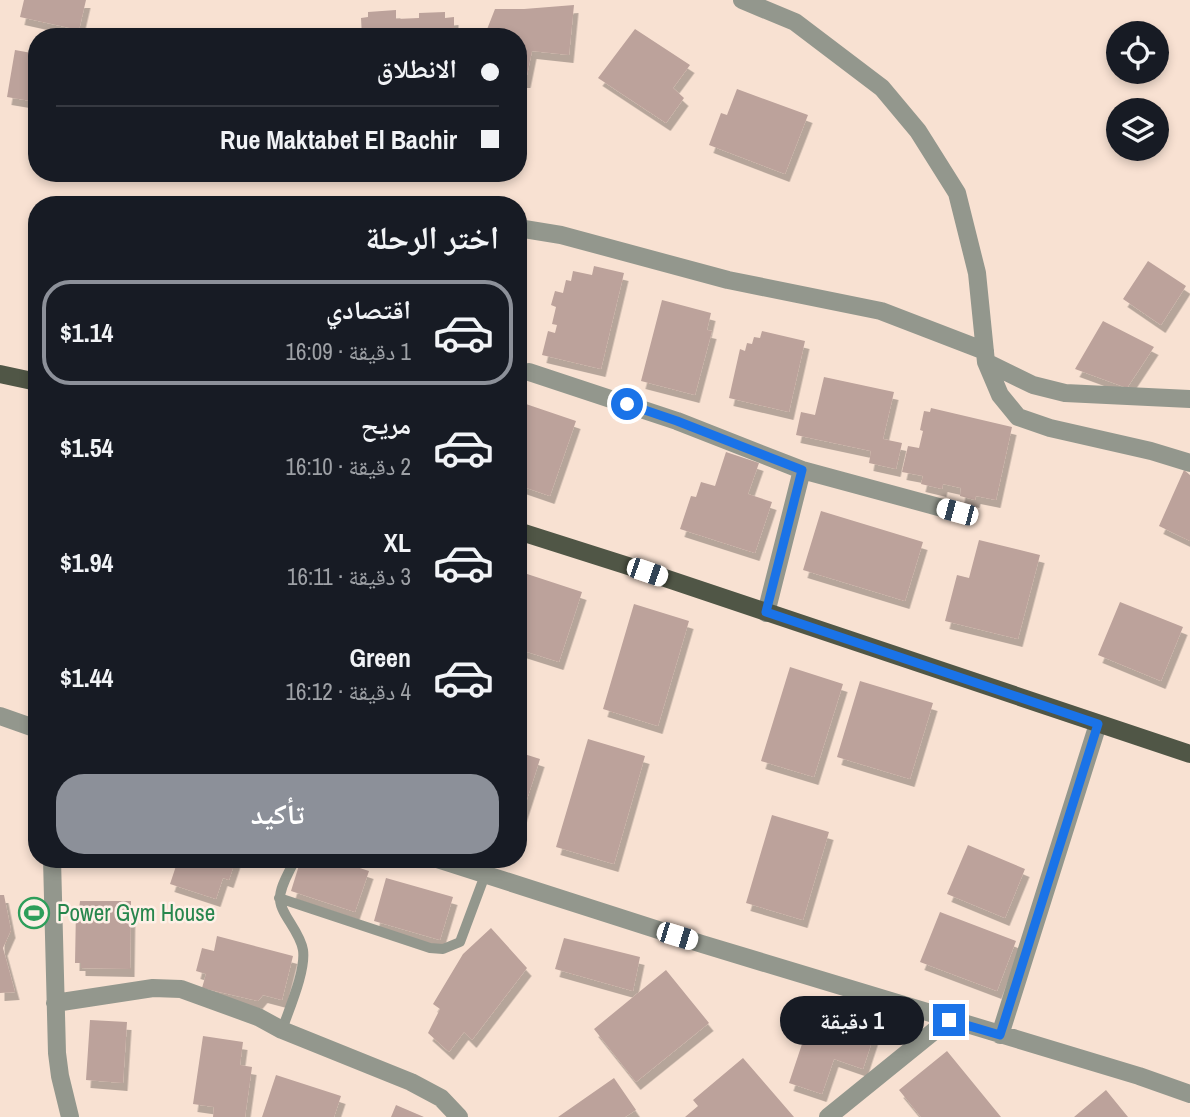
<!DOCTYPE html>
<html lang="ar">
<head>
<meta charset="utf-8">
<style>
	body { margin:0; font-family:"Archivo Narrow","Noto Naskh Arabic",sans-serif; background:#242831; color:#f1f3f6; direction:rtl; height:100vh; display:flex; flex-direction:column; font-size:26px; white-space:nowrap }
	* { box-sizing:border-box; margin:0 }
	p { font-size:23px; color:#9ea1a6 }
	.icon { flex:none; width:38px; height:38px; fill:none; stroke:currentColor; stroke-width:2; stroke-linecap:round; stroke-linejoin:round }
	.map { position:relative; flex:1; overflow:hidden; direction:ltr }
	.side { position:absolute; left:28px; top:196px; width:499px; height:672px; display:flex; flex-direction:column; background:#171b24; border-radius:28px; box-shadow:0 4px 10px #0003; direction:rtl }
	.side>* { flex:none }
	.banner { position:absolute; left:28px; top:28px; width:499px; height:154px; border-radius:28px; box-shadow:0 4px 10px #0003; direction:rtl; display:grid; align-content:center; height:154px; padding:0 28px; background:#171b24 }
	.fabs { position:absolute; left:1106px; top:21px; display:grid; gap:14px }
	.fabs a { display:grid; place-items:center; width:63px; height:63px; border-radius:50%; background:#171b24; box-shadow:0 4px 10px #0003; font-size:35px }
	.end { position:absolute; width:32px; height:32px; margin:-16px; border:9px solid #1a73e8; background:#fff; box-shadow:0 0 0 4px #fff }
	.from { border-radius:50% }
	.bubble { position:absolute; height:49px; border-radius:24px; background:#171b24; box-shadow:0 4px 10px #0003; font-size:23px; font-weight:800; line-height:49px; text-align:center; direction:rtl }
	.car { position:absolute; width:21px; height:42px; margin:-21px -10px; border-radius:9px; box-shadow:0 0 5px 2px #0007; background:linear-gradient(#fff 24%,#345 0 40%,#fff 0 76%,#345 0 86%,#fff 0) }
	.banner b { display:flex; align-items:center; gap:24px; height:66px; font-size:26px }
	.banner b+b { border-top:2px solid #363941 }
	.banner i { width:18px; height:18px; background:#f1f3f6 }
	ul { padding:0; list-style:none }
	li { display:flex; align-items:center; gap:21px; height:105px; margin:0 14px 10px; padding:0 14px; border:4px solid transparent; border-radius:28px }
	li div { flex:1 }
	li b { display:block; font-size:26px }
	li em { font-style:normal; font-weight:800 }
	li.current { border-color:#8c9099 }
	li>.icon { width:63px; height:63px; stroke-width:1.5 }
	h2 { padding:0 28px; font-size:32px; line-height:84px }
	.button { display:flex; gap:14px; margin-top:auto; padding:14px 28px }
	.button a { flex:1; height:80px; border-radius:28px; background:#8c9099; color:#fff; font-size:28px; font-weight:800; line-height:80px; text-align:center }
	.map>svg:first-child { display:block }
	.building { fill:#bca29b; filter:url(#shadow) }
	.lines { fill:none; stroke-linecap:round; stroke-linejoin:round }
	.service { stroke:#93978d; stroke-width:10 }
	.minor { stroke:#93978d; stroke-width:18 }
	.primary { stroke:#505646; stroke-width:18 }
	.route { stroke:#1a73e8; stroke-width:9 }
	.labels { text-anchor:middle; stroke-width:5; stroke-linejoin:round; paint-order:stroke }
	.leisure-label { font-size:23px; fill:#27864d; stroke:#fef0e7; text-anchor:start }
</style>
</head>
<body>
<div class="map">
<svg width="1190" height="1117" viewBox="0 0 1190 1117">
	<defs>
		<filter id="shadow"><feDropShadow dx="4.5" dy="8" stdDeviation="0" flood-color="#0004"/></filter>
	</defs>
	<rect width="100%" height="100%" fill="#f8e1d2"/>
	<path class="building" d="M24 0H86L79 30 20 17Z
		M574 5 569 55 532 51 526 80H518V37H484L495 9H524Z
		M396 10V19L419 18V13L445 12V18L454 17V37H362L361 18 368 17V12Z
		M635 29 690 65 673 88 684 98 666 123 598 78Z
		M15 50 37 54V102L7 97Z
		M737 89 808 115 785 174 709 145 721 113 727 115Z
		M1148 261 1186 286 1161 325 1123 299Z
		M594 266 624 273 601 369 542 355 548 331 555 333 557 325 552 324 556 307 551 305 555 291 563 293 566 280 571 281 573 271 592 275Z
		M662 300 711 313 707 330 712 331 695 395 641 381Z
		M1103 321 1154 347 1127 388 1075 369Z
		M762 331 805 341 789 412 729 398 740 349 745 351 747 343 752 344 754 337 760 338Z
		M824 377 894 392 883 439 902 443 896 469 869 463 871 451 796 435 801 412 815 415Z
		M520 402 576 421 550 496 518 485V408Z
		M931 408 1012 427 996 500 976 496 975 500 960 496 961 488 943 484 942 489 921 484 923 476 902 472 908 446 919 448 923 431 920 430 924 411 930 412Z
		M726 452 759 463 748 494 772 502 755 553 680 529 691 496 696 497 701 482 715 486Z
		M1184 470 1190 475V541L1159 526Z
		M821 511 923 542 905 601 803 570Z
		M979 540 1040 555 1018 639 945 621 957 575 969 578Z
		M521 572 582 592 559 662 518 649V582Z
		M1120 602 1183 627 1161 681 1098 655Z
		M634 604 689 621 658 726 603 709Z
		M790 667 843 684 814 777 761 761Z
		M860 681 933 703 910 779 837 757Z
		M588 739 645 756 614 864 556 847Z
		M518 752 540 759 519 824H518Z
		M772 815 829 832 803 920 746 903Z
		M968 845 1025 869 1005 918 947 894Z
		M168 859H236L229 880 223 878 216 899 170 884 177 863Z
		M301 859H332L369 871 355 912 291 891Z
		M386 878 453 897 440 940 374 921Z
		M0 895H4L11 930 3 948 15 992 0 993Z
		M80 901H131L130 969 81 968V963H75L76 909H79Z
		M940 912 1016 941 997 991 920 962Z
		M491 928 527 968 472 1040 464 1032 449 1052 428 1033 440 1009 433 1004 463 954Z
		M217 936 293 956 282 1000 263 995 258 1001 202 988 206 974 196 971 202 948 214 951Z
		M564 938 640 957 633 991 555 969Z
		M666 970 709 1023 636 1082 594 1029Z
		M814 1008 876 1029 863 1069 834 1059 822 1094 789 1083Z
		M90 1020 127 1022 123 1083 86 1080Z
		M203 1036 243 1042 240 1065 252 1067 245 1117H213L214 1107 193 1104Z
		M947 1051 1001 1117H921L899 1090Z
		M743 1058 794 1117H685L698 1106 693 1100Z
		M276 1075 341 1096 334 1117H262Z
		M614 1078 636 1110 625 1117H558Z
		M1106 1090 1128 1117H1074Z
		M396 1105 424 1117H391Z"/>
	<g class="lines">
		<path class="service" d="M279 898 430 948 443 949 460 942 485 875
			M282 1030C289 1009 306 971 303 950 300 931 281 915 280 900 279 887 290 871 295 859"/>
		<path class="minor" d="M742 0 795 22 882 88 918 131 957 193 977 273 986 362 1000 395 1018 417 1050 428 1151 451 1190 463
			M518 228 561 235 728 280 881 311 985 351
			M986 362 1033 385 1065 393 1190 399
			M529 372 677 421 802 470
			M766 613 802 470 957 512
			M0 716 37 729
			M52 859 57 1053 60 1076 70 1117
			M437 859 702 944 1139 1076 1190 1094
			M55 1003 153 988 181 989 258 1017 282 1030 411 1082 441 1098 459 1117
			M1000 1035 1098 724
			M828 1117 949 1019"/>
		<path class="primary" d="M0 374 37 382
			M518 531 647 572 1190 754"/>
	</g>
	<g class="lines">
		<path class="route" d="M627 404 677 421 802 470 766 612 1098 724 1000 1035 949 1020"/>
	</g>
	<defs>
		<g id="stadium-ring" transform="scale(1.575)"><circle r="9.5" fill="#fef0e7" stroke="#2e9e5b" stroke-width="1.5"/><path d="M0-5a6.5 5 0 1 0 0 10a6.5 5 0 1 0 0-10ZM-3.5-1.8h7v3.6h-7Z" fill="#2e9e5b"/></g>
	</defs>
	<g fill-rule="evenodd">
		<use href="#stadium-ring" x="34" y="913"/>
	</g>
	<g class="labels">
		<g class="leisure-label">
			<text x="57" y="921">Power Gym House</text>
		</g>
	</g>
</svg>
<div class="fabs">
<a><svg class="icon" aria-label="locate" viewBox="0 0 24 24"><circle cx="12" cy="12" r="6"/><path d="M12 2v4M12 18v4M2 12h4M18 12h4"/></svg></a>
<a><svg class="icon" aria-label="layers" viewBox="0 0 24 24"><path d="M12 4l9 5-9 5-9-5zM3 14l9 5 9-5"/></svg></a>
</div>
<i class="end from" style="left:627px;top:404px"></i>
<i class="end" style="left:949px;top:1020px"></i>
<div class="bubble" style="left:780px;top:996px;width:144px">1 دقيقة</div>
<i class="car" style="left:957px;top:512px;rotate:285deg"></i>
<i class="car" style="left:647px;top:572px;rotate:109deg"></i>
<i class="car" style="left:677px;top:936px;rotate:107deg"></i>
<div class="banner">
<b><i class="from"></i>الانطلاق</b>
<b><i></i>Rue Maktabet El Bachir</b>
</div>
<section class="side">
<h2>اختر الرحلة</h2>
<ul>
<li class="current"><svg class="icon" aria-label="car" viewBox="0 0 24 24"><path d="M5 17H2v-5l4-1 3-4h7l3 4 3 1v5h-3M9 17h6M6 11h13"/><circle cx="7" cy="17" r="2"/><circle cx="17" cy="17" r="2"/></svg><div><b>اقتصادي</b><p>1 دقيقة · 16:09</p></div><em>$1.14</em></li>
<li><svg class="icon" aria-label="car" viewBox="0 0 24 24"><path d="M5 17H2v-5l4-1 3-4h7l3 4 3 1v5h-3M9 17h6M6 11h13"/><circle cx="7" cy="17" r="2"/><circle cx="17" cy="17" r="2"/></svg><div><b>مريح</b><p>2 دقيقة · 16:10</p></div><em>$1.54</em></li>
<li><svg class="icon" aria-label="car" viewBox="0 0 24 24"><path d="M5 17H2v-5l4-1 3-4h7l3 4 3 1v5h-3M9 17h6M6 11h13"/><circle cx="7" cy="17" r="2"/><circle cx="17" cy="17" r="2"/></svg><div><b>XL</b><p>3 دقيقة · 16:11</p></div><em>$1.94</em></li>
<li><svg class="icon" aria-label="car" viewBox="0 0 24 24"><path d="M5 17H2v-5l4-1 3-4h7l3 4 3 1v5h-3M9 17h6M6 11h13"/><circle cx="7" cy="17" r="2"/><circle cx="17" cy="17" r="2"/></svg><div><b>Green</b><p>4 دقيقة · 16:12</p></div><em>$1.44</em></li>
</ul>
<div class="button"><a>تأكيد</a></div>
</section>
</div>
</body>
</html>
